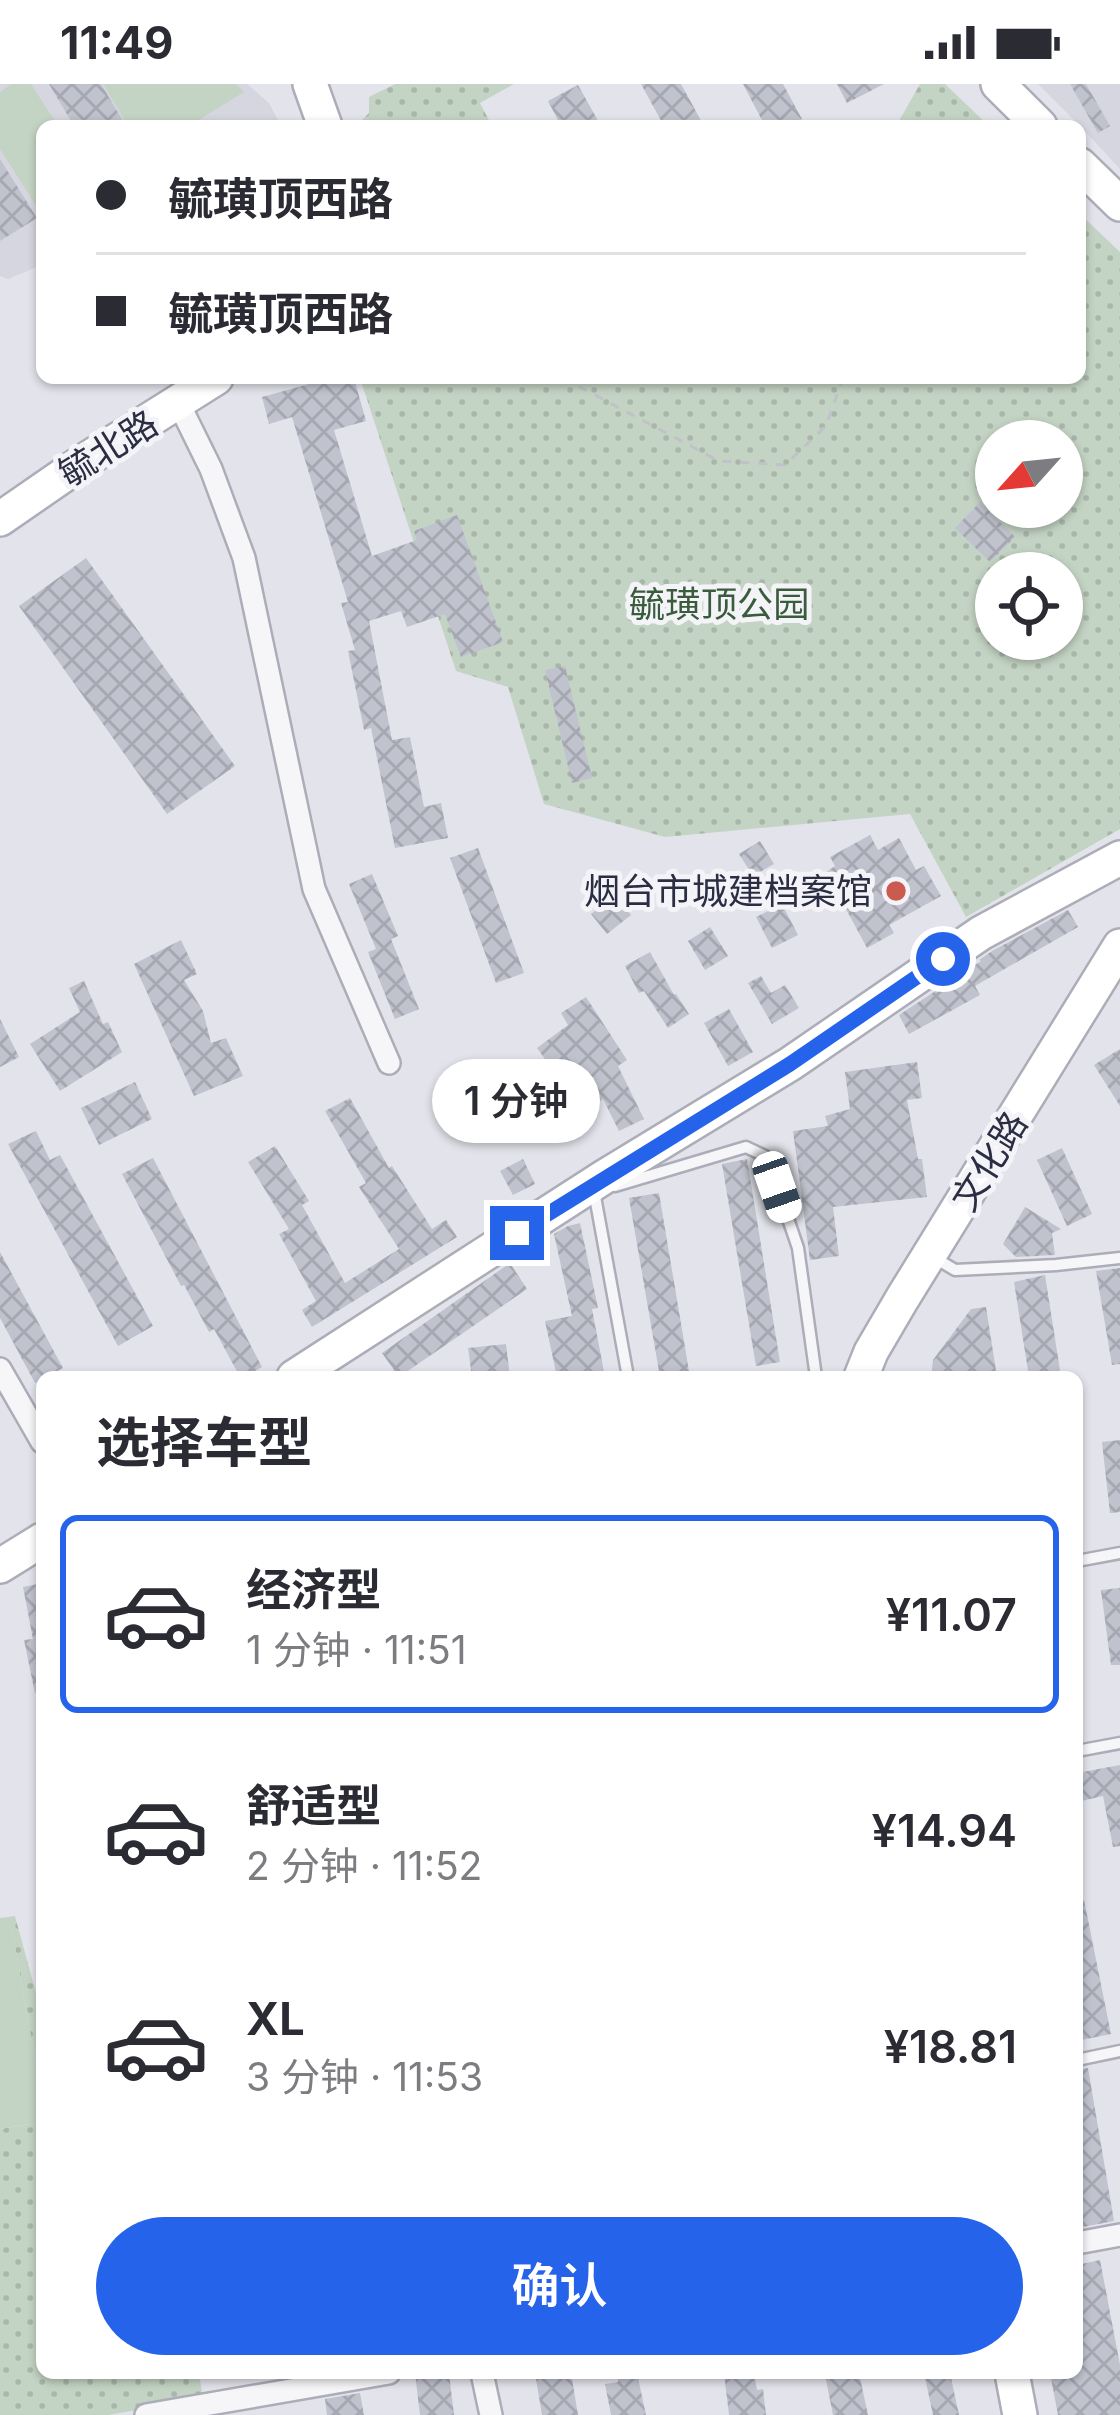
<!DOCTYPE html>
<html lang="zh">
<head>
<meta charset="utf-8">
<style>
	body { margin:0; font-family:Inter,"Noto Sans SC",sans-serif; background:#f7f7f7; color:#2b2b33; height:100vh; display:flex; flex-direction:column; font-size:45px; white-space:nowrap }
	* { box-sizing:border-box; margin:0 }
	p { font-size:39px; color:#7c7c81 }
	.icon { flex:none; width:66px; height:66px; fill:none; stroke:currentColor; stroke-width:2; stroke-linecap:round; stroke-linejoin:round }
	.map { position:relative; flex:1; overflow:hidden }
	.sheet { position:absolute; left:36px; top:1287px; width:1047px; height:1008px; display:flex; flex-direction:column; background:#fff; border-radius:18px; box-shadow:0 3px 9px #0004 }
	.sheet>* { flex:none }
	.guide { position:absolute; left:36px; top:36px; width:1050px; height:264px; border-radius:18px; box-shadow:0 3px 9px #0004; display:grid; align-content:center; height:264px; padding:0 60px; background:#fff }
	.needle { width:78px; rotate:243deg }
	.fabs { position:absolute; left:975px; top:336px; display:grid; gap:24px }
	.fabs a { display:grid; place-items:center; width:108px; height:108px; border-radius:50%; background:#fff; box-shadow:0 3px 9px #0004; font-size:60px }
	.end { position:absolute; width:54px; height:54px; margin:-27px; border:15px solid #2563eb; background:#fff; box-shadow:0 0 0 6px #fff }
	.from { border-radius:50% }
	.bubble { position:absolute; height:84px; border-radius:42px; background:#fff; box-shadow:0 3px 9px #0004; font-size:39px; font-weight:600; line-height:84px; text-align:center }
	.car { position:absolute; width:36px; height:72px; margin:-36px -18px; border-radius:15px; box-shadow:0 0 9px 3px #0007; background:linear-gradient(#fff 24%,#345 0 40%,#fff 0 76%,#345 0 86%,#fff 0) }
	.guide b { display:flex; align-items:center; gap:42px; height:114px; font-size:45px }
	.guide b+b { border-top:3px solid #e1e1e2 }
	.guide i { width:30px; height:30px; background:#2b2b33 }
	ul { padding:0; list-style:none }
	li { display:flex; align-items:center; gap:36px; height:198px; margin:0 24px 18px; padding:0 36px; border:6px solid transparent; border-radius:18px }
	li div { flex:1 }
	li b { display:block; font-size:45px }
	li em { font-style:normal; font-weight:600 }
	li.on { border-color:#2563eb }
	li>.icon { width:108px; height:108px; stroke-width:1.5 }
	h2 { padding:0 60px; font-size:54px; line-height:144px }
	.primary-button { display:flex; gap:24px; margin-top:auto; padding:24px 60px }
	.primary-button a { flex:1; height:138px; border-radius:72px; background:#2563eb; color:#fff; font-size:48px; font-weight:600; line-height:138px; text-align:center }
	.status { display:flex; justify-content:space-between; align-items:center; height:84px; padding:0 60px; background:#fff; direction:ltr }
	.status svg { height:33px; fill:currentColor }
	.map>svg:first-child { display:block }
	.built { fill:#d5d6df }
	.grass { fill:url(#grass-dots); fill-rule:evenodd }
	.pitch { fill:#c4d4c4 }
	.building { fill:url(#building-cross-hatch) }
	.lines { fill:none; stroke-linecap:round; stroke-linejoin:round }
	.lane-casing { stroke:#acadb8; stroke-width:15 }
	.street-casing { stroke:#acadb8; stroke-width:26 }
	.secondary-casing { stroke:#acadb8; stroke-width:38 }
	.path { stroke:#c1c2c9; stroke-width:3; stroke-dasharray:9 9; stroke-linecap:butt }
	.lane { stroke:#f6f6f9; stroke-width:10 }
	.street { stroke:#f6f6f9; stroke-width:21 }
	.secondary { stroke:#fff; stroke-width:33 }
	.route { stroke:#2563eb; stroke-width:15 }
	.poi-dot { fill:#ca5b4e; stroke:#f3f3f8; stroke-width:4.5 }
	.labels { text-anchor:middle; stroke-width:10; stroke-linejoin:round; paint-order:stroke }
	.street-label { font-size:36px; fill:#2b2e42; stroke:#f3f3f8 }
	.park-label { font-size:36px; fill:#395d3c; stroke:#f3f3f8 }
	.poi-label { font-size:36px; fill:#2b2e42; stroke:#f3f3f8; text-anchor:end }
</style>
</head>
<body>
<div class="status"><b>11:49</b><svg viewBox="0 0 49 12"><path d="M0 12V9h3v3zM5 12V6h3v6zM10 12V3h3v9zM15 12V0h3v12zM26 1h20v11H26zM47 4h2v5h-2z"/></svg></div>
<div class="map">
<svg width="1120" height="2331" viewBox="0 0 1120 2331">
	<defs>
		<pattern id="grass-dots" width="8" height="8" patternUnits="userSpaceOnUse" patternTransform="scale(3)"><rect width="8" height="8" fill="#c4d4c4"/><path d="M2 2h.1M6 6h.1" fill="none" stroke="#a9b6aa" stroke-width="1.8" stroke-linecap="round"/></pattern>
		<pattern id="building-cross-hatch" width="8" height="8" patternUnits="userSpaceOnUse" patternTransform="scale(3)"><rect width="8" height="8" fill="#c0c2cd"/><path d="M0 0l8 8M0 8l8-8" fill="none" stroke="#a5a7b1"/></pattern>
	</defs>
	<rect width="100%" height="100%" fill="#e3e4eb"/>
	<path class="built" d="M0 0H247L269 19 281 42H42V181L8 195 0 192Z
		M1038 0H1120V85L1080 42Z"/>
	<path class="grass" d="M395 0H514L480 19 492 42H356L369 29V13Z
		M920 0H945L989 42H893L899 37Z
		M1080 130 1120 168V745L966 833 910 730 665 753 544 720 508 603 456 587 360 294H1080ZM996 357H1062V423H996ZM996 489H1062V555H996Z
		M15 1832 36 1909 42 1914V2016L12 1845 0 1846V1834Z
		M42 2038V2289H199L203 2315 108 2331H0V2045Z"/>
	<path class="pitch" d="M12 0H31L58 42H42V131L0 65V8Z
		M103 0H236L244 8 189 42H128Z
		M12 1844 42 2016V2038L0 2045V1846Z"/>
	<path class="building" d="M49 0H101L126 42H74Z
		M641 0H681L704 42H664Z
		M743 0H783L802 35 788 42H765Z
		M837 0H884L847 19Z
		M1070 0H1086L1110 42 1098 49Z
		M578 1 601 42H561L548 17Z
		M0 75 37 134 0 157Z
		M331 294H354L366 337 334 346 372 472 417 456 414 447 457 431 503 558 461 573 445 530 407 543 401 527 369 537 392 656 410 653 424 723 441 719 448 754 395 764 371 644 364 646 348 567 355 566 341 519 348 518 292 333 269 340 262 313Z
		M980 418 1015 453 990 478 955 444Z
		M86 474 235 682 167 730 19 522Z
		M565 582 592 694 572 699 545 586Z
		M870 751 878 766 899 754 916 786 924 782 941 812 889 841 894 849 867 864 826 788 835 782 830 773Z
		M760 757 774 780 753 792 739 770Z
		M478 764 524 889 496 899 450 774Z
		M372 790 398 852 391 855 419 925 395 935 368 868 376 865 349 800Z
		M615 810 631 831 607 850 591 830Z
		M782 820 798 851 772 864 756 833Z
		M1068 826 1078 843 975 902 980 911 909 950 899 931 981 877 979 876 992 867Z
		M710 843 728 872 705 886 688 857Z
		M181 856 197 890 184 896 203 927 211 959 226 954 243 992 194 1012 134 880Z
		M650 868 674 911 676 910 689 930 668 944 644 907 639 909 625 882Z
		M761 892 771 909 785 901 799 924 772 940 748 899Z
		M84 897 103 940 108 938 122 968 60 1007 30 960 80 928 69 904Z
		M586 913 627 976 618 982 644 1035 619 1047 603 1015 584 1029 537 964 568 941 561 929Z
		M729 925 753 968 728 982 704 939Z
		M0 935 19 973 0 983Z
		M1120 965V1022L1094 981Z
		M917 978 922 1014 907 1016 918 1075H922L927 1113 833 1123 839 1172 810 1176 793 1047 828 1042 825 1032 850 1025 845 988Z
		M498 983 534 1047 515 1058 478 994Z
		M135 998 152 1035 99 1061 81 1024Z
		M350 1014 389 1084 392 1082 432 1145 446 1136 457 1153 312 1243 302 1226 316 1217 279 1150 289 1145 248 1078 275 1062 309 1117 302 1121 345 1199 399 1165 359 1103 366 1099 325 1027Z
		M36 1047 50 1076 60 1071 153 1242 118 1262 8 1060Z
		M1062 1064 1092 1130 1067 1142 1037 1076Z
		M153 1074 262 1283 244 1293H240L214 1245 209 1248 184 1201 181 1202 122 1090Z
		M523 1075 535 1100 513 1111 500 1087Z
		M747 1075 780 1278 756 1282 722 1080Z
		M659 1109 690 1293H660L629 1114Z
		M1025 1123 1061 1145 1052 1149 1055 1171 1016 1173 1003 1160Z
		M580 1139 598 1224 592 1225 605 1293H557L545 1237 572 1232 554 1150 568 1142Z
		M0 1168 63 1284 35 1299 0 1234Z
		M510 1179 527 1205 399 1293 382 1269Z
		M1120 1184V1280L1112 1281 1096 1187Z
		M1045 1191 1061 1293H1029L1014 1198Z
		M986 1223 997 1293H931L933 1276 971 1225Z
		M506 1260 510 1293H472L468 1264Z
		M1120 1356V1428L1110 1429 1102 1358Z
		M42 1499V1608L35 1609 24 1556 33 1555 23 1503Z
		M1120 1504V1581H1111L1101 1506Z
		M1120 1681V1762L1113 1763 1103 1712 1077 1718V1689Z
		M1084 1816 1111 1950 1077 1957V1817Z
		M1088 1984 1114 2137 1083 2143 1077 2109V1986Z
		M1100 2176 1120 2281V2331H1058L1050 2289H1077V2181Z
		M415 2289H449L454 2331H420Z
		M535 2289H571L578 2331H542Z
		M618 2289H637L646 2331H611L605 2300 618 2298Z
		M724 2289H754L757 2306 763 2305 766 2331H729Z
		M834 2289H859L868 2331H833L825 2291Z
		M924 2289H950L959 2331H933Z
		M360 2309 364 2331H327L325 2315Z"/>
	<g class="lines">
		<g class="lane-casing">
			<path id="lane" d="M615 1102 746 1063 767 1073 798 1164 816 1293
				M594 1107 628 1293
				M935 1174 955 1186 1056 1181 1120 1174
				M1077 1477 1120 1469
				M1077 1667 1120 1659
				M1077 1976 1120 1967"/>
		</g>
		<g class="street-casing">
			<path id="street" d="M179 320 211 385 244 474 314 805 389 979
				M0 1285 42 1358
				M1077 2159 1120 2151
				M482 2289 491 2331
				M146 2331 389 2289"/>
		</g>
		<g class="secondary-casing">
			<path id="secondary" d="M310 0 325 42
				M998 0 1040 42
				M1080 81 1120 120
				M0 435 84 377 216 294
				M294 1293 604 1093 790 980 981 849 1120 774
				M861 1293 871 1268 902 1215 1120 862
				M0 1482 42 1456
				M1012 2289 1020 2331"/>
		</g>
		<path class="path" d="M471 294H486
			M563 294 719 377 785 381 826 342 843 294"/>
		<use href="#lane" class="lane"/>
		<use href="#street" class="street"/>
		<use href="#secondary" class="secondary"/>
	</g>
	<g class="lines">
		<path class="route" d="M517 1149 790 980 943 875"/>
	</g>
	<circle class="poi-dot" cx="896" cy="807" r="12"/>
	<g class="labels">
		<g class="street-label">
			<text transform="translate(108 364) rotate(-32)" y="13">毓北路</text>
			<text transform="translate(989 1077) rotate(-58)" y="13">文化路</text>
		</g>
		<g class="park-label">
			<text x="719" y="533">毓璜顶公园</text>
		</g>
		<g class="poi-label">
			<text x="872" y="820">烟台市城建档案馆</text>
		</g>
	</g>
</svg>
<div class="fabs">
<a><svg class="needle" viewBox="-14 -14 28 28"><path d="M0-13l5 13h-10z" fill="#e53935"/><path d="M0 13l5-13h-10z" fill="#7c7c81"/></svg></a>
<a><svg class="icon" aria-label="locate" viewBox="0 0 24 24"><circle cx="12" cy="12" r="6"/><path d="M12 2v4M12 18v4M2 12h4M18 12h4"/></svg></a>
</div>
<i class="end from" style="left:943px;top:875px"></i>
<i class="end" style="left:517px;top:1149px"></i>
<div class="bubble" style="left:432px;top:975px;width:168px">1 分钟</div>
<i class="car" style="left:777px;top:1103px;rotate:161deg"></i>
<div class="guide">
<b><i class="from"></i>毓璜顶西路</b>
<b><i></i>毓璜顶西路</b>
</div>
<section class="sheet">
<h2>选择车型</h2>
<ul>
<li class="on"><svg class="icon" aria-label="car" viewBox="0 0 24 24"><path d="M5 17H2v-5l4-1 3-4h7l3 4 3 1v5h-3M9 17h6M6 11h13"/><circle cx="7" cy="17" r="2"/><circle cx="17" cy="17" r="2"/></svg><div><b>经济型</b><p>1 分钟 · 11:51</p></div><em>¥11.07</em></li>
<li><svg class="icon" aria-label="car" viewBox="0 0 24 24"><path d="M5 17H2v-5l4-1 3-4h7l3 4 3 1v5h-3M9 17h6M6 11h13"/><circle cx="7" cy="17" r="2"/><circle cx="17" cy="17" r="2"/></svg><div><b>舒适型</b><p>2 分钟 · 11:52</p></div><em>¥14.94</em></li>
<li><svg class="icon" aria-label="car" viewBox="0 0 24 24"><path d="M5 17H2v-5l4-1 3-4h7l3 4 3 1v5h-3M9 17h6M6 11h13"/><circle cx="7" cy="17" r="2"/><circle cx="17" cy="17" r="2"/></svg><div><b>XL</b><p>3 分钟 · 11:53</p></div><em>¥18.81</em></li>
</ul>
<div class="primary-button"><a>确认</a></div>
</section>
</div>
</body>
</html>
